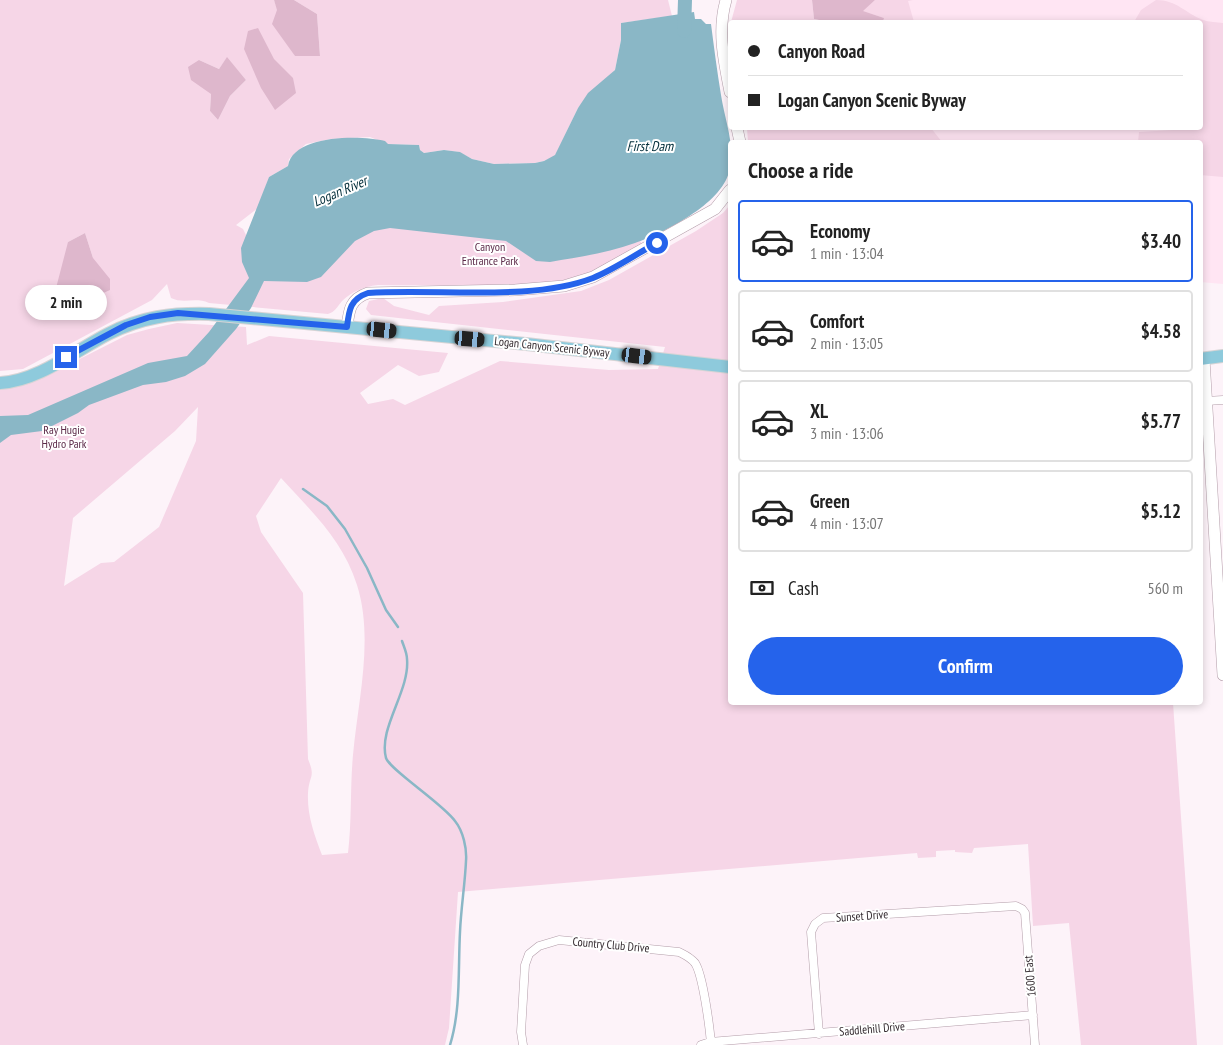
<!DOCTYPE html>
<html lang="en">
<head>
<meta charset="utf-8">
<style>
	body { margin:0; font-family:"PT Sans Narrow",sans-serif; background:#f2f2f2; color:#222; height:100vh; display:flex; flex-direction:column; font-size:19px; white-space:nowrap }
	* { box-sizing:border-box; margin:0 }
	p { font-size:16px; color:#767676 }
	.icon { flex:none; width:28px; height:28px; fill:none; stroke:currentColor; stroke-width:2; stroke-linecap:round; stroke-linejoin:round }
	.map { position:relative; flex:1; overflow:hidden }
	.side { position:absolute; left:728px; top:140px; width:475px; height:565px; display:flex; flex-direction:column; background:#fff; border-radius:5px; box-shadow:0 2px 8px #0003 }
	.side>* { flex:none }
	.hud { position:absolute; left:728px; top:20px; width:475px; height:110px; border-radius:5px; box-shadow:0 2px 8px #0003; display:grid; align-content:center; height:110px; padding:0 20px; background:#fff }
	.end { position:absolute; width:22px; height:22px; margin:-11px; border:6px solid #2563eb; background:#fff; box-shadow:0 0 0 2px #fff }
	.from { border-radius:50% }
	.bubble { position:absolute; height:35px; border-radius:18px; background:#fff; box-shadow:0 2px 8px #0003; font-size:16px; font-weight:600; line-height:35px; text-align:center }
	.car { position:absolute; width:15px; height:30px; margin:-15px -8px; border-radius:6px; box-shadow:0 0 4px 1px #0007; background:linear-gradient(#222 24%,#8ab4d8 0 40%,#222 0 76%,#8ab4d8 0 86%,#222 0) }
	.hud b { display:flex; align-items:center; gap:18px; height:48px; font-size:19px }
	.hud b+b { border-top:1px solid #e0e0e0 }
	.hud i { width:12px; height:12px; background:#222 }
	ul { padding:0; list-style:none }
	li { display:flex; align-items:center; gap:15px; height:82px; margin:0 10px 8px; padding:0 10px; border:2px solid #e0e0e0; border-radius:5px }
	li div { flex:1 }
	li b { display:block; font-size:19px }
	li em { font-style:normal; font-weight:600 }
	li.active { border-color:#2563eb }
	li>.icon { width:45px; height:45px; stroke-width:1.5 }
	h2 { padding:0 20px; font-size:22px; line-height:60px }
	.pay { display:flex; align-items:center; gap:12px; height:55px; padding:0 20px; font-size:19px }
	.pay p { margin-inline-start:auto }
	.action { display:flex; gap:10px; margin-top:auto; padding:10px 20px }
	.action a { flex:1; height:58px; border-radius:30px; background:#2563eb; color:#fff; font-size:20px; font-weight:600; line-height:58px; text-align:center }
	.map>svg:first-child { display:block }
	.built { fill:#ffe5f3 }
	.green { fill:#f6d6e7; fill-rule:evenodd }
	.forest { fill:#deb7cc }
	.water { fill:#8ab7c6 }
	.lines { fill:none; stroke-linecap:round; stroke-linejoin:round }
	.stream { stroke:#8ab7c6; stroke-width:2.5 }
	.river { stroke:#8ab7c6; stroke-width:14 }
	.street-casing { stroke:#b39da9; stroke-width:9 }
	.secondary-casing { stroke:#b39da9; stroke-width:12 }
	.primary-casing { stroke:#d6d4d5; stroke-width:14 }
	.street { stroke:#fff; stroke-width:8 }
	.secondary { stroke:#fff; stroke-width:11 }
	.primary { stroke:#8ecadc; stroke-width:12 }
	.route { stroke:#2563eb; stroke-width:6 }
	.labels { text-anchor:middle; stroke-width:4; stroke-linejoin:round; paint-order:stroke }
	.park-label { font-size:12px; fill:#5c2b49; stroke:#fff }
	.street-label { font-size:12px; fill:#332a2f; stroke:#fff }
	.water-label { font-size:14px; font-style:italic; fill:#032e3a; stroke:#fff }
</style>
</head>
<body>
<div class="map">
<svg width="1223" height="1045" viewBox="0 0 1223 1045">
	<rect width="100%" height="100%" fill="#fdf3f9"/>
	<path class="built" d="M860 0H1223V284L1200 282V142H790L789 128H1200V22H823Z"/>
	<path class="green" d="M0 0H274L295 56H320L317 14 294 0H668L672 16 621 23V40L615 70 578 108 555 156 544 161 535 163 494 164 472 159 459 152 444 150 424 153 420 150 419 145 387 144 370 137 331 139 306 144 289 159 288 166 269 177 258 208 236 225 243 229 248 239 370 224 638 238 644 247 584 275 556 282 510 286 378 285C363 287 353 291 342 301 337 307 335 312 328 314L209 303C196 297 183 304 171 298L167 284 152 300 23 369 0 371ZM227 58 246 80 230 96 218 120 210 111 211 94 199 60 219 69ZM85 233 93 258 68 242Z
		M737 0H812L814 19 829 22H731Z
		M875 0H913L908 1 914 22H883L884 18 862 11Z
		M1156 0C1177 0 1185 13 1203 20 1209 22 1217 22 1223 23V177L1200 175V142H1138L1139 132 1173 130V128H1200V22H1134L1141 10Z
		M747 128H931L942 142H748Z
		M730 205V702L1173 703 1197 1045H1081L1069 923 1033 926 1028 844 974 848 972 853 955 852V850L936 851V857L918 858 917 853 458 892 449 1028 445 1045H0V390L52 373 127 335 149 329 177 323 246 327 247 345 269 336 448 353 439 372 419 376 398 365 360 393 368 404 393 399 405 405 500 361 609 370 658 369 665 347 371 315 366 309 369 301 383 298 394 306 429 315 439 306 503 302 581 291 609 280 696 231 723 213ZM198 407 196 441 159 527 114 562 101 563 64 586 73 518 175 431ZM281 478C311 511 343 540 357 585 374 639 358 700 353 755 350 787 352 821 348 853L322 855C314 834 307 815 308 793 309 775 316 778 308 759L303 593 261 532 256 516Z"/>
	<path class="forest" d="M274 0H294L317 14 320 56H295L272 24 277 10Z
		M812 0H875L863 11 884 18 883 22H829L814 19Z
		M258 28 274 59 293 78 296 93 275 110 261 88 244 49 248 31Z
		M227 57 246 80 230 96 218 120 210 111 211 94 191 80 188 67 199 60 219 69Z
		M85 233 93 258 110 279V290L81 303 60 304 55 292 68 242Z"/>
	<path class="water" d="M694 12 695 19H701L706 24H711C714 47 717 71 721 95 725 121 736 147 729 172 721 204 664 233 635 243 608 253 578 257 550 262L536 261 506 241 390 228 374 231 355 241 321 277 307 282 264 281 251 308 236 329 205 364 185 376 166 382 143 385 89 405 78 413 42 431 11 435 0 443V416L28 415 148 363 187 356 209 332 249 278 242 262 241 248 269 177 288 166C293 134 362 135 385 141L388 144 419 145 420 150 424 153 444 150 460 152 472 159 494 164 535 163 544 161 555 155 578 108 588 93 615 70 621 40V23Z"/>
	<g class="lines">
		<path class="stream" d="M303 489 327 506 345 529 367 568 386 610 398 627
			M402 641C404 647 407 653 407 659 410 691 378 728 386 758 390 770 442 803 455 821 463 831 467 848 466 861 465 884 461 908 460 932 458 968 461 1010 450 1045"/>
		<path class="river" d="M684 31 685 0"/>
		<g class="street-casing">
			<path id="street" d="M1206 401 1223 400
				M819 1034 811 932 815 924 823 918 1016 906 1022 909 1025 913 1035 1045
				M523 1045 521 1032 525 965 529 954 539 946 559 940 679 952C685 955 690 957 695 963 703 975 710 1029 711 1045
				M701 1045 710 1042 1033 1015"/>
		</g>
		<g class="secondary-casing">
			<path id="secondary" d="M726 0C717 31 724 61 730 92
				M737 128 740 142
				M347 327C349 310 350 299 368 293L515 290 564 286 593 277 715 209 730 190
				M1204 359 1223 675"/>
		</g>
		<g class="primary-casing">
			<path id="primary" d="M1200 359 1223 356
				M0 383C38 381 75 351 108 334 141 317 172 313 209 314L526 344 730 367"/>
		</g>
		<use href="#street" class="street"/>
		<use href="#secondary" class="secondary"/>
		<use href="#primary" class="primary"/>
	</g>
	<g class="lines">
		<path class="route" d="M66 357 126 325 150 317 178 313 347 327C349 310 350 299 368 293 435 288 531 302 593 278 615 269 636 254 657 243"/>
	</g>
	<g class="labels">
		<g class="park-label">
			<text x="490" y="251">Canyon<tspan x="490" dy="14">Entrance Park</tspan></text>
			<text x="64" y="434">Ray Hugie<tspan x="64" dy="14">Hydro Park</tspan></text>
		</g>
		<g class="street-label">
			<text transform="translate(552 347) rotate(6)" y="4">Logan Canyon Scenic Byway</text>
			<text transform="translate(862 916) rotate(-4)" y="4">Sunset Drive</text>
			<text transform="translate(611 945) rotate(5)" y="4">Country Club Drive</text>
			<text transform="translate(1030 976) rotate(-95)" y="4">1600 East</text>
			<text transform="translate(872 1029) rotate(-5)" y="4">Saddlehill Drive</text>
		</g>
		<g class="water-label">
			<text x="650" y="151">First Dam</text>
			<text transform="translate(340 191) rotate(-23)" y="5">Logan River</text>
		</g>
	</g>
</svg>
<i class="end from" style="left:657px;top:243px"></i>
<i class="end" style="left:66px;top:357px"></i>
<div class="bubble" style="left:25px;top:285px;width:82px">2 min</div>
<i class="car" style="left:382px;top:330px;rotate:96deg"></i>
<i class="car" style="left:470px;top:339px;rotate:95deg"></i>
<i class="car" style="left:637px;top:356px;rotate:97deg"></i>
<div class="hud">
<b><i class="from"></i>Canyon Road</b>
<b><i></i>Logan Canyon Scenic Byway</b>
</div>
<section class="side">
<h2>Choose a ride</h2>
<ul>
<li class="active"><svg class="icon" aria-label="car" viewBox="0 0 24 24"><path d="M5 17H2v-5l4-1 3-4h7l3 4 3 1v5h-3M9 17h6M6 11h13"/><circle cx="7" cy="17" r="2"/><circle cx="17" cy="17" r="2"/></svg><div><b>Economy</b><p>1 min · 13:04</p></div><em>$3.40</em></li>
<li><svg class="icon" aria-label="car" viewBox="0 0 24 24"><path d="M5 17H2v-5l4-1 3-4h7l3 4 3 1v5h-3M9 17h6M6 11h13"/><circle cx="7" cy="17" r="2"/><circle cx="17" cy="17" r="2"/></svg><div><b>Comfort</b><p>2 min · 13:05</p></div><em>$4.58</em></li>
<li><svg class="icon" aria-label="car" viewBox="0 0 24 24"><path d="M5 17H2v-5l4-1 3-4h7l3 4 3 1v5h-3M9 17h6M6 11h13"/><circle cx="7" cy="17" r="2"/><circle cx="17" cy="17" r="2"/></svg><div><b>XL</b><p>3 min · 13:06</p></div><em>$5.77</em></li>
<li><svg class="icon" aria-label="car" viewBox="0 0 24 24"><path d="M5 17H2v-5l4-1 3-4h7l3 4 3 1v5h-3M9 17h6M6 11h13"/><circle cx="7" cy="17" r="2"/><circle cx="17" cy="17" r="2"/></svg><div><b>Green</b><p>4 min · 13:07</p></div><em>$5.12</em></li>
</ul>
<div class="pay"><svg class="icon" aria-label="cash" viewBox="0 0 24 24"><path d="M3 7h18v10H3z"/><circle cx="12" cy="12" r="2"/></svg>Cash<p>560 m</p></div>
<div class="action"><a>Confirm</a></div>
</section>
</div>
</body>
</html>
